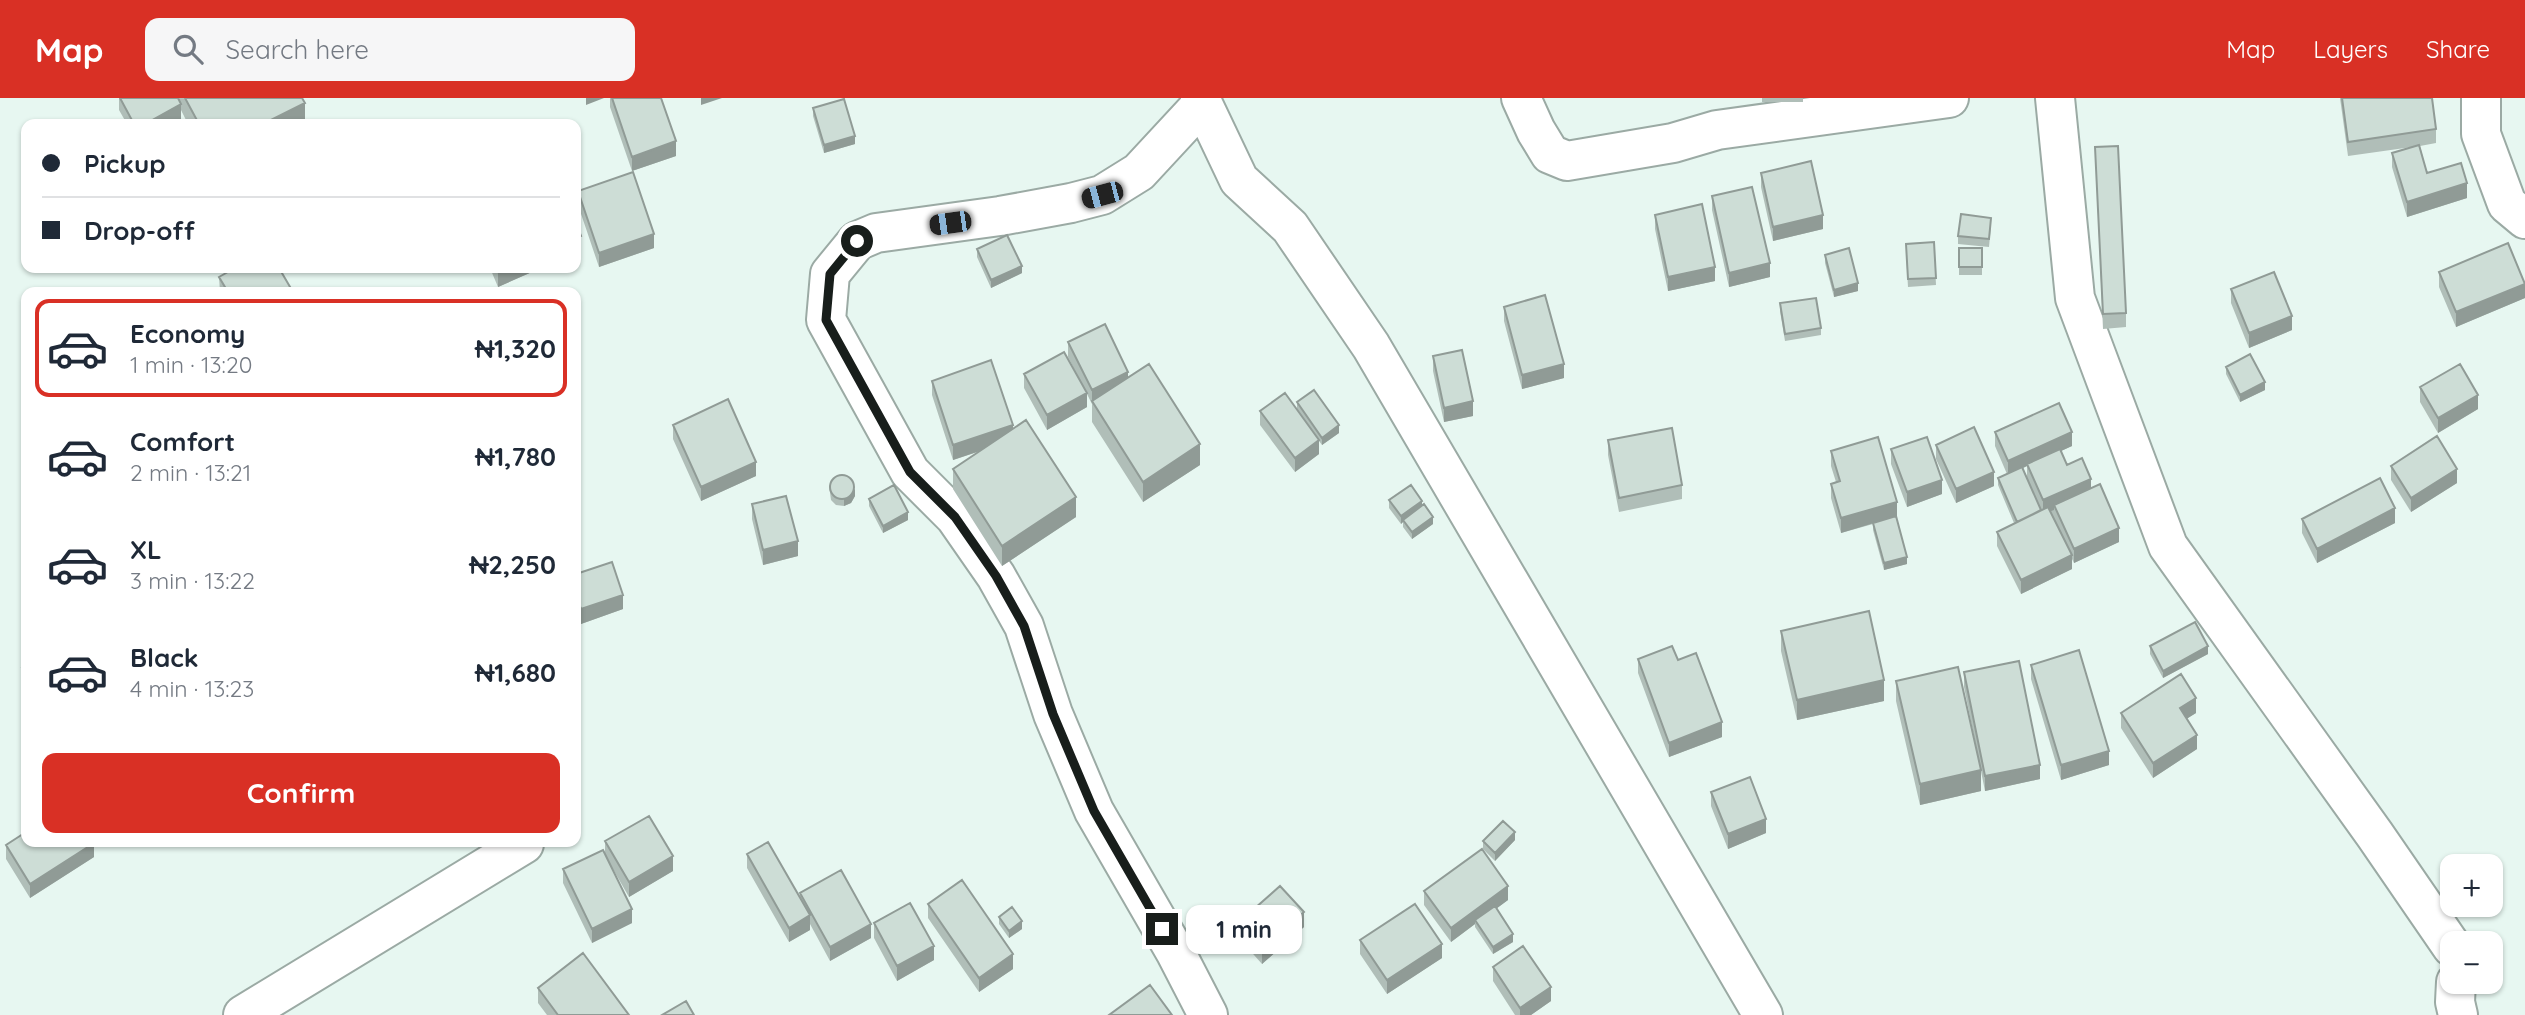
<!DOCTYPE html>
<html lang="en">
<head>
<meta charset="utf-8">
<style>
	body { margin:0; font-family:Quicksand,sans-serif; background:#f6f6f7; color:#1f2937; height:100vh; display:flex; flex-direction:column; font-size:26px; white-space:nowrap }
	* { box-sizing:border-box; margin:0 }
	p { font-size:23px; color:#747a83 }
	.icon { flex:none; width:38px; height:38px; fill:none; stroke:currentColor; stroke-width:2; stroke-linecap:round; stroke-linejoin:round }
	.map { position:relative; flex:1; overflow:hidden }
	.sheet { position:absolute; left:21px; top:189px; width:560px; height:560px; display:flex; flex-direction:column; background:#fff; border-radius:14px; box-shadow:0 2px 5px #0004 }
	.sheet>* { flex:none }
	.hud { position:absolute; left:21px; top:21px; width:560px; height:154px; border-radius:14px; box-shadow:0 2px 5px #0004; display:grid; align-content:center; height:154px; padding:0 21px; background:#fff }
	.tools { position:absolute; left:2440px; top:756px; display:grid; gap:14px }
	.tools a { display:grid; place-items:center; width:63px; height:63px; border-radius:14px; background:#fff; box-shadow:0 2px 5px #0004; font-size:35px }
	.end { position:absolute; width:32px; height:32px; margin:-16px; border:9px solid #181e1b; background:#fff; box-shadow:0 0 0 4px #fff }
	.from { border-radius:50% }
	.bubble { position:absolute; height:49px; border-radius:14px; background:#fff; box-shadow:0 2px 5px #0004; font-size:23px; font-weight:700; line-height:49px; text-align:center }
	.car { position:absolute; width:21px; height:42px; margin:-21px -10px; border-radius:9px; box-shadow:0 0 5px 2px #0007; background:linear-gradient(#222 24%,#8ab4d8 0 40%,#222 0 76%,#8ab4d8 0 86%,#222 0) }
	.hud b { display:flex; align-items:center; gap:24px; height:66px; font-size:26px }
	.hud b+b { border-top:2px solid #e0e1e3 }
	.hud i { width:18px; height:18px; background:#1f2937 }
	ul { padding:12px 0 0; list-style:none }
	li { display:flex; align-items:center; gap:21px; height:98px; margin:0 14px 10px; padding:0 7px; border:4px solid transparent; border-radius:14px }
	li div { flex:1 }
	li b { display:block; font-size:26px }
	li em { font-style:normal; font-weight:700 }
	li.on { border-color:#d93025 }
	li>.icon { width:63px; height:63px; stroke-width:1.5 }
	.action { display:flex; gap:14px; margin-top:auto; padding:14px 21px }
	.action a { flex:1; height:80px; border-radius:14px; background:#d93025; color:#fff; font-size:28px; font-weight:700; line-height:80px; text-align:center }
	header { display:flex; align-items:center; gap:42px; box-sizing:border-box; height:98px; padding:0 35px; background:#d93025; color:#fff }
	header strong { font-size:33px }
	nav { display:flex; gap:38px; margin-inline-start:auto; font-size:24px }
	.search { width:490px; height:63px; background:#f6f6f7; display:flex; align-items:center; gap:18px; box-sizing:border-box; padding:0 24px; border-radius:14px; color:#747a83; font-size:26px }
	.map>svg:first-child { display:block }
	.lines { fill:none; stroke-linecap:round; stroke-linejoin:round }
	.minor-casing { stroke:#9baaa4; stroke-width:42 }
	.minor { stroke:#fff; stroke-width:38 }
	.wall { fill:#b0beb8; fill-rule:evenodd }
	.shaded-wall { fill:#909b96 }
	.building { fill:#cdddd6; stroke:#909b96; stroke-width:2 }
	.route { stroke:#181e1b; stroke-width:9 }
</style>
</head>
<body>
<header>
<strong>Map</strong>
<div class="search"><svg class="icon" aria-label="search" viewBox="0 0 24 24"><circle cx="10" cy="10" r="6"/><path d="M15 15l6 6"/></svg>Search here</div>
<nav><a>Map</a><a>Layers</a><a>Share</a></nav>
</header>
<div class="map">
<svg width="2525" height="917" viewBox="0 0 2525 917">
	<rect width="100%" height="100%" fill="#e7f7f1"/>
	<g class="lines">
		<g class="minor-casing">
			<path id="minor" d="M1200 0 1239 82 1290 129 1371 248 1763 917
				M1521 0 1536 33 1550 56 1567 63 1673 45 1717 32 1949 0
				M2055 0 2075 200 2168 448 2375 737 2452 849
				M2481 0V36L2507 106 2525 121
				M1202 6 1139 74 1102 97 1071 105 1000 118 876 135 857 143 830 176 826 222 910 374 955 419 996 478 1024 528 1053 616 1094 713 1176 855 1208 917
				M2456 884 2455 904 2458 917
				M243 917 524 746"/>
		</g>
		<use href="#minor" class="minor"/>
	</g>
	<path class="wall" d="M119 0H302L305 26H188L181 12V21L171 26H127L119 12Z
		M610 0H661L676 58 632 73 610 9Z
		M1762 0H1803V4H1762Z
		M2340 0H2432L2436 31V45L2420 48 2427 75 2467 100 2407 119 2392 69V55L2412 49 2348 58Z
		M813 10 855 46 824 55 813 18Z
		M2095 49 2126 215V229L2103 231Z
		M1761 75 1823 131 1773 143 1761 89Z
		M578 93 654 150 599 169 578 107Z
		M1712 98 1770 179 1729 189 1712 112Z
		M1655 117 1715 183 1668 193 1655 131Z
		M1991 127 1989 149 1958 146V138Z
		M1934 144 1936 187 1908 189 1906 154Z
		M1959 150H1982V177H1959Z
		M977 151 1022 175 991 190 977 159Z
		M1825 157 1858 193 1834 199 1825 165Z
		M490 170H541L498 189Z
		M2439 174 2525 185V200L2456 229 2439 189Z
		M219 179 293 194H220Z
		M2231 191 2292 232 2249 250 2231 205Z
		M1780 205 1821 230V237L1785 243 1780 213Z
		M1504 209 1564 280 1522 291 1504 223Z
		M1068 244 1128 280 1200 367 1143 404 1092 324V306L1087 296V309L1047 332 1024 290V276L1082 286 1068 259Z
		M1433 258 1473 318 1444 324 1433 273Z
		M2226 269 2265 292 2240 304 2226 276Z
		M932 283 1013 331 1076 419 1002 468 953 391V371L980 353 953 362 932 297Z
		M2420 289 2478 311 2438 335 2420 304Z
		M1297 304 1339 335 1322 347 1319 343V356L1295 374 1260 327V313L1297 311Z
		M673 327 756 378 701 403 673 341Z
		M1995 334 2072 348 2061 353 2067 367 2091 390 2119 444 2074 465 2072 461V471L2021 496 1997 448V434L2014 425 1998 387V380L2007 376 1995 348ZM2027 368V380L2023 370Z
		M1608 342 1682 387V401L1619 414 1608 357Z
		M1936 347 1994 388 1956 405 1936 361Z
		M1891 351 1942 396 1907 409 1891 366Z
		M1831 353 1897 418 1896 419 1907 466 1884 472 1873 432V426L1841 435 1831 400V386L1836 384 1831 368Z
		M2391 368 2457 385 2411 414 2391 382Z
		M829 387 855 398 851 405 844 408 836 407 831 402Z
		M869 401 908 422 883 435 869 408Z
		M1389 402 1422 407 1433 426 1412 441 1403 429V424L1401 426 1389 410Z
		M752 406 798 458 763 467 752 421Z
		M2302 421 2395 425 2317 465 2302 435Z
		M576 476 623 511 581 526 576 511Z
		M1781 533 1884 603 1797 622 1781 553Z
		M2150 548 2208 556 2163 580 2150 556Z
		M1638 561 1678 562 1722 639 1669 659 1638 575Z
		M2031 567 2109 667 2061 682 2031 581Z
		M26 568V593L22 585V570Z
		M1964 574 2040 681 1985 693 1964 589Z
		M1896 583 1981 693 1920 707 1896 603Z
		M2121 615H2196L2186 621 2197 651 2153 680 2121 630Z
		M1711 694 1766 735 1728 751 1711 708Z
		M1515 742 1495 763 1483 751V743Z
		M605 743 673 773 629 799 610 766 632 825 592 845 563 785V771L605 756Z
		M6 747 94 759 30 800 6 761Z
		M747 756 800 801V795L871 840 830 863 810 826V832L789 844 747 770Z
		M1424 793 1508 802 1497 810 1513 844 1493 856 1475 829V826L1451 844 1424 807Z
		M928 806 1013 871 979 894 928 820Z
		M999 819 1022 831 1009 840 999 826Z
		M874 825 934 862 897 883 874 840Z
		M1238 825 1304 829 1262 866 1238 839Z
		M1360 842 1442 860 1387 896 1360 856Z
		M1493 869 1551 903 1531 917H1515L1493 883Z
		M538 890 629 917H547L538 905Z"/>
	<path class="shaded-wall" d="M586 0H604L586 7Z
		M701 0H722L701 7Z
		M305 5V26H263Z
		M181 6V21L171 26H145Z
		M855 38V46L824 55V47Z
		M676 43V58L632 73V59Z
		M2467 85V100L2407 119V104Z
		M1823 117V131L1773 143V129Z
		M654 136V150L599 169V155Z
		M581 138V152L576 155V140Z
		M1770 165V179L1729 189V175Z
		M1022 168V175L991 190V182Z
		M1715 169V183L1668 193V179Z
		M508 170H541L498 189V174Z
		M1858 185V193L1834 199V192Z
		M2525 186V200L2456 229V214Z
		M2292 218V232L2249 250V235Z
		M1564 266V280L1522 291V277Z
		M1128 274V288L1092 304V292Z
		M2265 284V292L2240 304V297Z
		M1087 295V309L1047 332V317Z
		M2478 297V311L2438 335V320Z
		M1473 303V318L1444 324V310Z
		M1013 327V342L953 362V347Z
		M1339 327V335L1322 347V340Z
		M2072 334V348L2028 368 2027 366V368L2008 377V363Z
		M1319 342V356L1295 374V360Z
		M1200 346V367L1143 404V384Z
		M756 364V378L701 403V389Z
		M2457 371V385L2411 414V400Z
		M1994 374V388L1956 405V391Z
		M2091 381V395L2054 407V412L2043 416V402Z
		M1942 382V396L1907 409V394Z
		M855 391V398L851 405 844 408V401Z
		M1076 399V419L1002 468V448Z
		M1422 403V411L1403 422V424L1401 426V418Z
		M1897 404V418L1841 435V420Z
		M2395 410V425L2317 465V451Z
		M908 414V422L883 435V428Z
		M1433 419V426L1412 441V434Z
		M2119 430V444L2074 465V451Z
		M798 443V458L763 467V452Z
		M2072 457V471L2021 496V482Z
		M1907 459V466L1884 472V465Z
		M623 497V511L581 526V511Z
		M2208 548V556L2163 580V573Z
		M1884 582V603L1797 622V602Z
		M2196 600V615L2180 625V610Z
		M1722 624V639L1669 659V645Z
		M2197 637V651L2153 680V665Z
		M2109 653V667L2061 682V667Z
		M2040 667V681L1985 693V678Z
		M1981 672V693L1920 707V686Z
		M1766 721V735L1728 751V736Z
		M1515 734V742L1495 763V755Z
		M94 745V759L30 800V786Z
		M673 758V773L629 799V784Z
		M1508 788V802L1477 825 1475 822V826L1451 844V830Z
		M632 811V825L592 845V831Z
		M1304 814V829L1262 866V851Z
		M810 817V832L789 844V830Z
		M1022 823V831L1009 840V833Z
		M871 826V840L830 863V849Z
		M1513 836V844L1493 856V849Z
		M1442 846V860L1387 896V882Z
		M934 848V862L897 883V868Z
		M1013 856V871L979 894V880Z
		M1551 889V903L1531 917H1520V910Z"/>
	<path class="building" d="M120 0H178L181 6 145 26H134Z
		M185 0H302L305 5 263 26H199Z
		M612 0H661L676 43 632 59Z
		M2342 0H2432L2436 31 2348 44Z
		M844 1 855 38 824 47 813 10Z
		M2419 47 2427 75 2461 65 2467 85 2407 104 2392 55Z
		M2118 48 2126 215 2103 216 2095 49Z
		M1811 63 1823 117 1773 129 1761 75Z
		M633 74 654 136 599 155 578 93Z
		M1752 89 1770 165 1729 175 1712 98Z
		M1702 106 1715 169 1668 179 1655 117Z
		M1961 116 1991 120 1989 141 1958 138Z
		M576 125 581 138 576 140Z
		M1007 137 1022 168 991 182 977 151Z
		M1934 144 1936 180 1908 181 1906 146Z
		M2508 145 2525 186 2456 214 2439 174Z
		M1849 150 1858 185 1834 192 1825 157Z
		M1959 150H1982V169H1959Z
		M235 170H279L293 194H228L219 179Z
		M496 170H508L498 174Z
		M2274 174 2292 218 2249 235 2231 191Z
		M1545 197 1564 266 1522 277 1504 209Z
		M1816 200 1821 230 1785 236 1780 205Z
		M1105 226 1128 274 1092 292 1068 244Z
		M1462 252 1473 303 1444 310 1433 258Z
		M1064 254 1087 295 1047 317 1024 276Z
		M2250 256 2265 284 2240 297 2226 269Z
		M991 262 1013 327 953 347 932 283Z
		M1149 266 1200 346 1143 384 1092 303Z
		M2460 266 2478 297 2438 320 2420 289Z
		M1314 292 1339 327 1322 340 1297 304Z
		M1285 295 1319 342 1295 360 1260 313Z
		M728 301 756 364 701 389 673 327Z
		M2059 305 2072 334 2008 363 1995 334Z
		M1026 322 1076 399 1002 448 953 371Z
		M1974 329 1994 374 1956 391 1936 347Z
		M1672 330 1682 387 1619 400 1608 342Z
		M2437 338 2457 371 2411 400 2391 368Z
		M1878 339 1897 404 1841 420 1831 386 1840 383 1831 353Z
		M1927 339 1942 382 1907 394 1891 351Z
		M2060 351 2067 367 2082 360 2091 381 2043 402 2027 366Z
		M2022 369 2041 412 2017 424 1998 380Z
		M830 389a12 12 0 1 1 24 0a12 12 0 1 1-24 0Z
		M2380 380 2395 410 2317 451 2302 421Z
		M2100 386 2119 430 2074 451 2054 407Z
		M894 387 908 414 883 428 869 401Z
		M1411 387 1422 403 1401 418 1389 402Z
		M786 398 798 443 763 452 752 406Z
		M1424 406 1433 419 1412 434 1403 422Z
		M2048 409 2072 457 2021 482 1997 434Z
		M1896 418 1907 459 1884 465 1873 425Z
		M612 464 623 497 581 511 576 497V476Z
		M1869 513 1884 582 1797 602 1781 533Z
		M2195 524 2208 548 2163 573 2150 548Z
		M1672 548 1678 562 1696 555 1722 624 1669 645 1638 561Z
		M2079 552 2109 653 2061 667 2031 567Z
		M2019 563 2040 667 1985 678 1964 574Z
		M26 568V579L22 570Z
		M1958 569 1981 672 1920 686 1896 583Z
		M2181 576 2196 600 2180 610 2197 637 2153 665 2121 615Z
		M1750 679 1766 721 1728 736 1711 694Z
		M649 718 673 758 629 784 605 743Z
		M1503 723 1515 734 1495 755 1483 743Z
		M26 734V744H93L94 745 30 786 6 747Z
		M768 744 810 817 789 830 747 756Z
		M1482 751 1508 788 1451 830 1424 793Z
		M603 752 632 811 592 831 563 771Z
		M841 772 871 826 830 849 800 795Z
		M962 782 1013 856 979 880 928 806Z
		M1280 788 1304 814 1262 851 1238 825Z
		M910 805 934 848 897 868 874 825Z
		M1415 806 1442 846 1387 882 1360 842Z
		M1495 808 1513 836 1493 849 1475 822Z
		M1012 809 1022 823 1009 833 999 819Z
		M1523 848 1551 889 1520 910 1493 869Z
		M583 855 629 917H558L538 890Z
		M1150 887 1172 917H1109Z
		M686 903 694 917H662Z"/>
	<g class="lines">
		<path class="route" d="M857 143 830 176 826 222 910 374 955 419 996 478 1024 528 1053 616 1094 713 1162 831"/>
	</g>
</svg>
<div class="tools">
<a>+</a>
<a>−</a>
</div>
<i class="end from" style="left:857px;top:143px"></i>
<i class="end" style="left:1162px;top:831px"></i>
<div class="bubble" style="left:1186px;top:807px;width:116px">1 min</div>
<i class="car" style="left:1102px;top:97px;rotate:255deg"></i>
<i class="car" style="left:950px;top:125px;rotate:262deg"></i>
<div class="hud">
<b><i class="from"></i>Pickup</b>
<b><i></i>Drop-off</b>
</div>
<section class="sheet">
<ul>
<li class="on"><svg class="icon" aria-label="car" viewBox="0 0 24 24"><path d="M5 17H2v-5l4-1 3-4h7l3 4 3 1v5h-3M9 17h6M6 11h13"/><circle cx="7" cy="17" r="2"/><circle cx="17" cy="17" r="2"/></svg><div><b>Economy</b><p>1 min · 13:20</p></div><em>₦1,320</em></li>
<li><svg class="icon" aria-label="car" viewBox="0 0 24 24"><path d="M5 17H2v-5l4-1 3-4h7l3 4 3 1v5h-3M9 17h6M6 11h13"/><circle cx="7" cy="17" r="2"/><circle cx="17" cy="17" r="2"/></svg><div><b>Comfort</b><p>2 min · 13:21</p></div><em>₦1,780</em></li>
<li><svg class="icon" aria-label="car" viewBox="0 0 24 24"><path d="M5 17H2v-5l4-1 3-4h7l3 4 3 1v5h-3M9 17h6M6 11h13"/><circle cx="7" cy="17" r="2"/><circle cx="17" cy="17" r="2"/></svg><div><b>XL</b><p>3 min · 13:22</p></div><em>₦2,250</em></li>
<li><svg class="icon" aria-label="car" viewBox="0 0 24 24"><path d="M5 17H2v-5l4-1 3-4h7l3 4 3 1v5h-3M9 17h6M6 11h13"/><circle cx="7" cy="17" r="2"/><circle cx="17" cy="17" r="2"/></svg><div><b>Black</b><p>4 min · 13:23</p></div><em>₦1,680</em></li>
</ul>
<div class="action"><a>Confirm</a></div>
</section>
</div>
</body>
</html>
